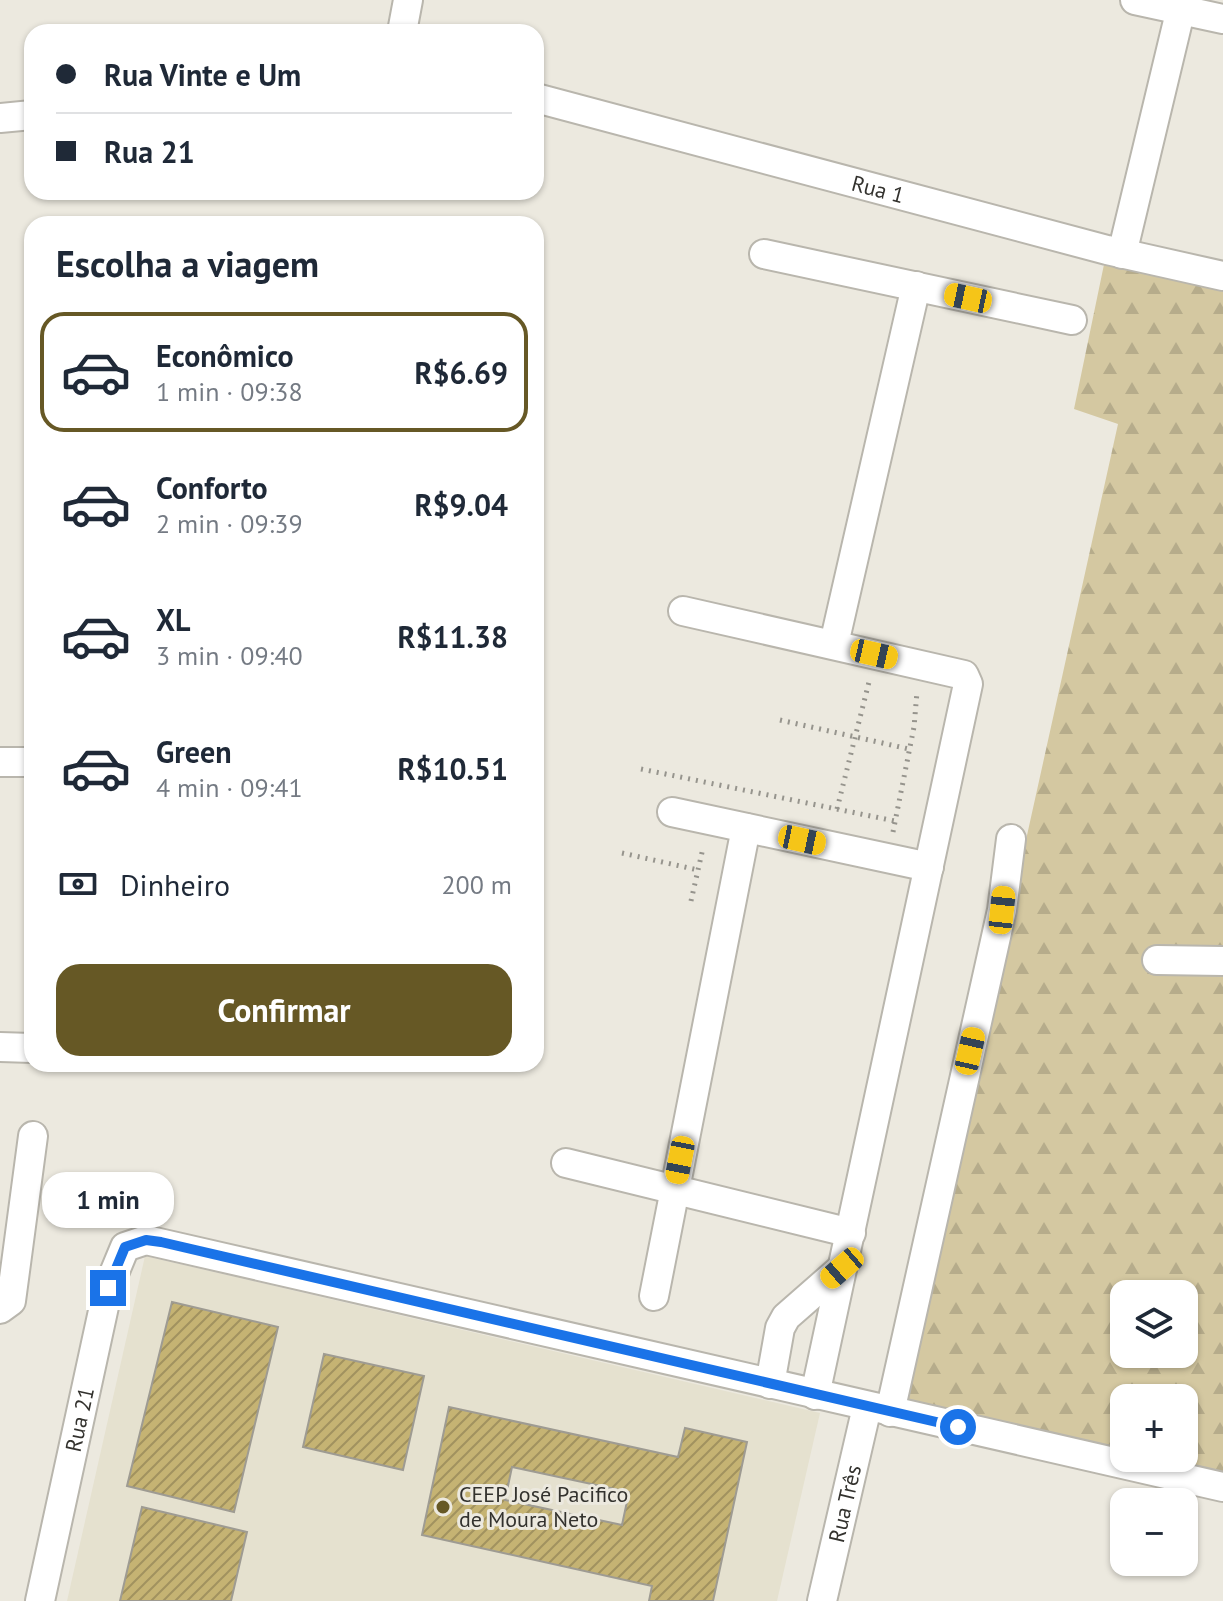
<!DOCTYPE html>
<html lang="pt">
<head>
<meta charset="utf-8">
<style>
	body { margin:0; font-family:"PT Sans",sans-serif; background:#f6f6f7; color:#1f2937; height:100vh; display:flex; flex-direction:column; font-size:30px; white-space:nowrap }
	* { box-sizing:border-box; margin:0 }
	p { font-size:26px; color:#747a83 }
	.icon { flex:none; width:44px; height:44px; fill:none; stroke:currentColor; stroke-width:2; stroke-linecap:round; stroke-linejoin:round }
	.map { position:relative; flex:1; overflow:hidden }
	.panel { position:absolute; left:24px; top:216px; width:520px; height:856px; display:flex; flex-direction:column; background:#fff; border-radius:24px; box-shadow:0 2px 6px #0004 }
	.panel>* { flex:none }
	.hud { position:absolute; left:24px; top:24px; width:520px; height:176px; border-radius:24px; box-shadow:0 2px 6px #0004; display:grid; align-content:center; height:176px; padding:0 32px; background:#fff }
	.tools { position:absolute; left:1110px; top:1280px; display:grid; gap:16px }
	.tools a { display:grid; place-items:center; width:88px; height:88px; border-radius:16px; background:#fff; box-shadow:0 2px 6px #0004; font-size:40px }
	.end { position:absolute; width:36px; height:36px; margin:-18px; border:10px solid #1a73e8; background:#fff; box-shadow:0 0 0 4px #fff }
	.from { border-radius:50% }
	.bubble { position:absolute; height:56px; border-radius:24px; background:#fff; box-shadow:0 2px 6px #0004; font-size:26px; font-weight:800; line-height:56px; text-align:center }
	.car { position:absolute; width:24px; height:48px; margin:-24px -12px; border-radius:10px; box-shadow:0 0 6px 2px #0007; background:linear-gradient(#f5c518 24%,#345 0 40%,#f5c518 0 76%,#345 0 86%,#f5c518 0) }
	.hud b { display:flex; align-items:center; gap:28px; height:76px; font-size:30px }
	.hud b+b { border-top:2px solid #e0e1e3 }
	.hud i { width:20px; height:20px; background:#1f2937 }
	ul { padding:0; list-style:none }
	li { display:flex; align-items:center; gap:24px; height:120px; margin:0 16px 12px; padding:0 16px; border:4px solid transparent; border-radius:24px }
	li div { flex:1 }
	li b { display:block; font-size:30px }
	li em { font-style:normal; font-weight:800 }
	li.on { border-color:#665825 }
	li>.icon { width:72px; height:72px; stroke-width:1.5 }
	h2 { padding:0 32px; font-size:36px; line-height:96px }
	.pay { display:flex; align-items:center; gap:20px; height:88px; padding:0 32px; font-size:30px }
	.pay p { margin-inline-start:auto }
	.button { display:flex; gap:16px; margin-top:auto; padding:16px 32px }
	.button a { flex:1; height:92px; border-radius:24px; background:#665825; color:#fff; font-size:32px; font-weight:800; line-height:92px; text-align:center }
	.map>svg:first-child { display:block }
	.built { fill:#e5e1cf }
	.forest { fill:url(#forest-firs); fill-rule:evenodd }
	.building { fill:url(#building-hatch); stroke:#9e9b92; stroke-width:2; fill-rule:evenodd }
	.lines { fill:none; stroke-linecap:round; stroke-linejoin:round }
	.minor-casing { stroke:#b9b6ad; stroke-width:32 }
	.path { stroke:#96948d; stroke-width:5; stroke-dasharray:2 6; stroke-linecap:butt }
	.minor { stroke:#fff; stroke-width:28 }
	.route { stroke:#1a73e8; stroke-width:10 }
	.poi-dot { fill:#665825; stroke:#ece9df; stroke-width:3 }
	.labels { text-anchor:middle; stroke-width:6; stroke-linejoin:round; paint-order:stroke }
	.street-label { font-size:22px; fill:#33322e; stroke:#ece9df }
	.poi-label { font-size:22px; fill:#33322e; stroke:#ece9df; text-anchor:start }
</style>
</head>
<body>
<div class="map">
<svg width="1223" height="1601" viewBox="0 0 1223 1601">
	<defs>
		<pattern id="forest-firs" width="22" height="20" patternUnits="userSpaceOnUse" patternTransform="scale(2)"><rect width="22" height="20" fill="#d4c8a1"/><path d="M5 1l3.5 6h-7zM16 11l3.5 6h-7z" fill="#b6ac8b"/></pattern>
		<pattern id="building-hatch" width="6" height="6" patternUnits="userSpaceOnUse" patternTransform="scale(2)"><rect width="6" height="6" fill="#c5b373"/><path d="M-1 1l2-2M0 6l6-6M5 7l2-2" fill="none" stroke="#a1925f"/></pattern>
	</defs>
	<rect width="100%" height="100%" fill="#ece9df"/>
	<path class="built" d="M145 1256 820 1413 777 1601H67Z"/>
	<path class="forest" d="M1107 250 1223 276V1487L899 1414 1118 424 1074 409ZM1124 1294H1184V1354H1124ZM1124 1398H1184V1458H1124Z"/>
	<path class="building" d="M172 1302 278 1327 234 1512 127 1486Z
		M324 1354 424 1376 403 1470 303 1447Z
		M449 1407 678 1457 685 1428 747 1442 713 1601H649L652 1586 422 1535ZM512 1467 629 1492 622 1525 505 1500Z
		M142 1507 247 1532 231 1601H120Z"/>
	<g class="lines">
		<g class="minor-casing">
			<g id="minor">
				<path d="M1135 0 1223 19"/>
				<path d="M402 32 408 0"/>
				<path id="s1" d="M536 98 1107 250 1223 276"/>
				<path d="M0 118 32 115"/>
				<path d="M764 254 1072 320"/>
				<path d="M1122 254 1183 0"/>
				<path d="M683 611 964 675 968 684 815 1395"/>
				<path d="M834 644 916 286"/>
				<path d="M0 762H32"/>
				<path d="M672 812 929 867"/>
				<path d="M1157 960 1223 961"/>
				<path d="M0 1047 32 1048"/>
				<path d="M566 1163 851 1233"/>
				<path d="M654 1296 746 828"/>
				<path d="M0 1309 11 1301 33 1136"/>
				<path d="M770 1384 780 1328 786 1317 842 1268"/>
				<path d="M890 1412 1002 910 1011 839"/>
				<path id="s2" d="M40 1601 108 1288 125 1247 146 1240 1223 1487"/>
				<path id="s3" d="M822 1601 867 1407"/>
			</g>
		</g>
		<path class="path" d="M780 720 909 749
			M641 769 895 821
			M837 809 869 682
			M893 832 914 727 917 692
			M622 853 698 870
			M691 901 703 848"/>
		<use href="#minor" class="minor"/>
	</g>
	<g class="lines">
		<path class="route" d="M108 1288 125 1247 146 1240 161 1242 958 1427"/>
	</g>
	<circle class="poi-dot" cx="443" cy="1507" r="8"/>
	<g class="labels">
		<g class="street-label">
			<text dy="8" stroke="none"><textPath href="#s1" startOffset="354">Rua 1</textPath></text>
			<text dy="8" stroke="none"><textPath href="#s2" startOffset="186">Rua 21</textPath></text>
			<text dy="8" stroke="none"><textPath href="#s3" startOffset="100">Rua Três</textPath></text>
		</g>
		<g class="poi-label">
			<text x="459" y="1502">CEEP José Pacifico<tspan x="459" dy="25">de Moura Neto</tspan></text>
		</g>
	</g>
</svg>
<div class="tools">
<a><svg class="icon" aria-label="layers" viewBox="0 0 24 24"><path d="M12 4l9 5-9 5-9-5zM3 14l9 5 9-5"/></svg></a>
<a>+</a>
<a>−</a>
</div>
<i class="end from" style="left:958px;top:1427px"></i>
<i class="end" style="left:108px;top:1288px"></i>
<div class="bubble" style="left:42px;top:1172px;width:132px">1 min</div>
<i class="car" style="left:968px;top:298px;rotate:282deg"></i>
<i class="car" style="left:874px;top:654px;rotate:103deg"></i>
<i class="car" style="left:802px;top:840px;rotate:102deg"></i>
<i class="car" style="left:1002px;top:910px;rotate:6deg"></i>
<i class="car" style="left:970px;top:1051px;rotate:13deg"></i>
<i class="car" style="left:680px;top:1160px;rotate:191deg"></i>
<i class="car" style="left:842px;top:1268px;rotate:229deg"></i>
<div class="hud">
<b><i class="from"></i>Rua Vinte e Um</b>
<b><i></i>Rua 21</b>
</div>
<section class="panel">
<h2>Escolha a viagem</h2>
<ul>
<li class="on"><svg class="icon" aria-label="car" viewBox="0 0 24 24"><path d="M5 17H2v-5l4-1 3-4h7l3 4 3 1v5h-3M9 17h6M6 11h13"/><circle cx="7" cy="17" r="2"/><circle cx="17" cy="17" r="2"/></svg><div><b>Econômico</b><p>1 min · 09:38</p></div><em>R$6.69</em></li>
<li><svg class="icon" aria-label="car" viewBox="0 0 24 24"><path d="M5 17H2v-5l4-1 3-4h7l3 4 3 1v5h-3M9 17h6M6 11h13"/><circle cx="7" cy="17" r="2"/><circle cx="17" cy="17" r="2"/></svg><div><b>Conforto</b><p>2 min · 09:39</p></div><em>R$9.04</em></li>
<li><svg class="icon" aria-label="car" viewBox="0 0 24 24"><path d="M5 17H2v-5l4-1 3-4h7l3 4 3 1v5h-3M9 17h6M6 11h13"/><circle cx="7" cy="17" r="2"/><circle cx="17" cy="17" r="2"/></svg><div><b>XL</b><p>3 min · 09:40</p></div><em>R$11.38</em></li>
<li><svg class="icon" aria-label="car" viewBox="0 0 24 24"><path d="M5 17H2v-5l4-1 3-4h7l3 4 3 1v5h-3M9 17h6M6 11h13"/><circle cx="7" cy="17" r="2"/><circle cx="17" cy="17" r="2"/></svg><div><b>Green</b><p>4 min · 09:41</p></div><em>R$10.51</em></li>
</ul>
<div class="pay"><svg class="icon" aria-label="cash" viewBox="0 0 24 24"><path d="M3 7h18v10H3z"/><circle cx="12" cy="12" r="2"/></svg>Dinheiro<p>200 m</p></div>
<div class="button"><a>Confirmar</a></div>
</section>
</div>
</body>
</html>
